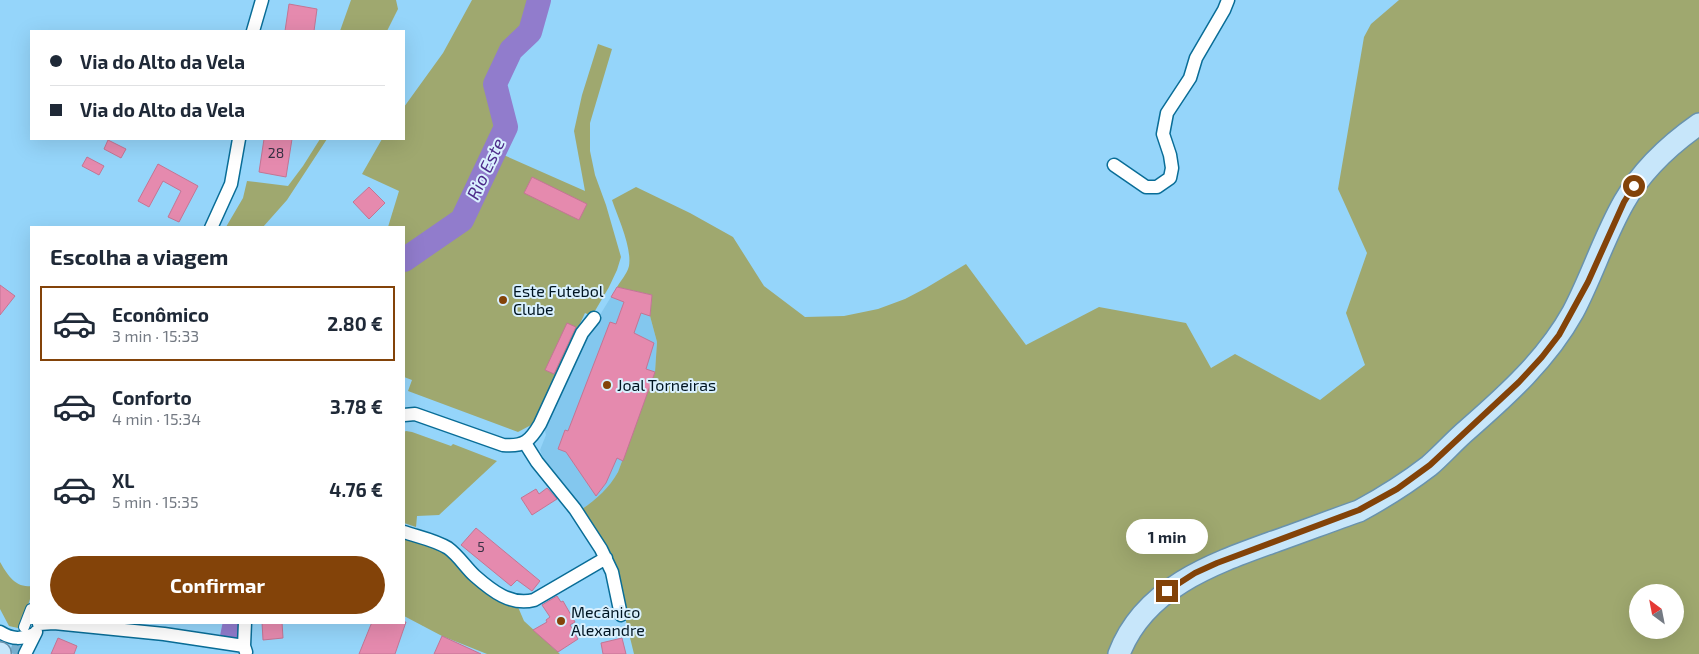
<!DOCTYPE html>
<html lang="pt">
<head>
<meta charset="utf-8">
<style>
	body { margin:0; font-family:"Exo 2",sans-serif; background:#f6f6f7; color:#1f2937; height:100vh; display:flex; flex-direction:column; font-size:19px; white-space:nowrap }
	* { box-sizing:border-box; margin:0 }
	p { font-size:16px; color:#747a83 }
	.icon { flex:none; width:28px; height:28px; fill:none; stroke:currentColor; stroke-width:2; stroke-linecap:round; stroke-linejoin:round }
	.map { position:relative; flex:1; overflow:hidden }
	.side { position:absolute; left:30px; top:226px; width:375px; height:398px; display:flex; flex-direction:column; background:#fff; border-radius:0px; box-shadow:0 5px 20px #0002 }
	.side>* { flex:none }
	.guide { position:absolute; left:30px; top:30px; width:375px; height:110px; border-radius:0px; box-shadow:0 5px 20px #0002; display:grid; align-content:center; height:110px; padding:0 20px; background:#fff }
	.needle { width:32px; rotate:328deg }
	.controls { position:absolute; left:1629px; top:584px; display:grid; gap:10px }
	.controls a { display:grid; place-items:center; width:55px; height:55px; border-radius:50%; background:#fff; box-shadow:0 5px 20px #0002; font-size:25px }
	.end { position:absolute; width:22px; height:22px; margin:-11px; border:6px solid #834309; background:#fff; box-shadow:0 0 0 2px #fff }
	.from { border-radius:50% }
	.bubble { position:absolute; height:35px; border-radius:18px; background:#fff; box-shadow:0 5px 20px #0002; font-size:16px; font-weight:700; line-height:35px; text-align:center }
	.guide b { display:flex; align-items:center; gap:18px; height:48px; font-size:19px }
	.guide b+b { border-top:1px solid #e0e1e3 }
	.guide i { width:12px; height:12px; background:#1f2937 }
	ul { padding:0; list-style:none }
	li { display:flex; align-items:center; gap:15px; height:75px; margin:0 10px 8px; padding:0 10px; border:2px solid transparent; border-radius:0px }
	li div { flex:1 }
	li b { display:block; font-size:19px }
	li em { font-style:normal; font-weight:700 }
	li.on { border-color:#834309 }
	li>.icon { width:45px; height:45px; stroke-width:1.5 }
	h2 { padding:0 20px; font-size:22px; line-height:60px }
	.button { display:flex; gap:10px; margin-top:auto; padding:10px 20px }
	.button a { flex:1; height:58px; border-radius:30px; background:#834309; color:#fff; font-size:20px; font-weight:700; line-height:58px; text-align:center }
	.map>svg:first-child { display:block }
	.built { fill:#83c7ee }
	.green { fill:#9fa86f; fill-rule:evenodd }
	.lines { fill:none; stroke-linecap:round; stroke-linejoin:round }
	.river { stroke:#917ccc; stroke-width:24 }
	.building { fill:#e58aae; stroke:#c37594 }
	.pedestrian-tunnel { stroke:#77afcf; stroke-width:10; stroke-dasharray:10 5; stroke-linecap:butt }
	.pedestrian-casing { stroke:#096d97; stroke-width:12 }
	.minor-casing { stroke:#096d97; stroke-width:15 }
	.primary-casing { stroke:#6992ac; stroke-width:24 }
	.pedestrian { stroke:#fff; stroke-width:10 }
	.minor { stroke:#fff; stroke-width:12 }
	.primary { stroke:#c7e6fa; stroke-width:21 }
	.route { stroke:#834309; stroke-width:6 }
	.poi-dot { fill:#834309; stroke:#d9f0fe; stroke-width:2 }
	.labels { text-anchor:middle; stroke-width:4; stroke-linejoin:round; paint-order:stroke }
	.number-label { font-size:14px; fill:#393245 }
	.poi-label { font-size:16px; fill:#001522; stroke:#d9f0fe; text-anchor:start }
	.water-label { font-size:18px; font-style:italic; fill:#4d2b8a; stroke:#d9f0fe }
</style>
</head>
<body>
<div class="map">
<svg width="1699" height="654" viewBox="0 0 1699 654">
	<rect width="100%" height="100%" fill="#95d5fa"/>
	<path class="built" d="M617 287 652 295 650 316 657 342 655 372 618 472 611 484 597 499 582 509 550 470 544 460 540 450 546 435 544 427 583 343Z"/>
	<path class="green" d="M351 0H396L398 9 387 31H340Z
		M472 0H535L525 29 509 46 491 82 501 127 459 217 404 255V228L388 227 399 191 362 174 382 139H404V107L443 53Z
		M1399 0H1699V654H634L625 617 617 571 611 553 582 509C597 499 609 488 618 472L655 372 657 342 650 316 652 295 617 287C621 280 627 274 629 266 632 247 618 218 612 200L636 187 690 213 733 237 764 286 805 317 844 316 878 309 905 299 926 288 966 264 1026 345 1099 307 1186 323 1211 368 1235 354 1320 400 1365 365 1346 313 1367 253 1338 189 1364 37 1371 24ZM1638 592H1675V630H1638Z
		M598 44 612 49 590 123V151L595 175 606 205 621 257 617 270 609 287 592 316 585 313 533 424 518 432 408 391 412 380 404 377V267L467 222 499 153 585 191 574 131 582 95Z
		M320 139H327L287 200 263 227H226L243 198 247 181 288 186 303 166Z
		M406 431 412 432 451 446 453 444 497 461 439 515 417 516 416 527 404 523V432Z
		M404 537 445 552 498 601 518 607 524 621 560 654H487L442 636 404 616Z
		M0 562C7 574 15 588 31 586V596L21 626 18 628 9 626 0 609Z"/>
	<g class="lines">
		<path class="river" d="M404 260 462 220 506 127 495 84 511 50 530 32 539 0
			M232 637 235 622"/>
	</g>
	<path class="building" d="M289 4 317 9 314 31H285Z
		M264 139H292L286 177 259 172Z
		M108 140 126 149 121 158 104 149Z
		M87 157 104 166 99 175 82 166Z
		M158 164 198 186 179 222 168 217 181 191 163 181 149 207 138 201Z
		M532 177 587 204 579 220 524 193Z
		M369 187 385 203 369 219 353 202Z
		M0 285 15 296 0 315Z
		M617 287 652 295 650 316 641 313 634 333 654 343 646 369 655 372 623 461 617 458 606 483 596 496 566 452 558 449 565 430 568 431 610 322 616 324 624 302 611 297Z
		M567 323 576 327 554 374 545 370Z
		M547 488 557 499 532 515 521 498 536 489 539 494Z
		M476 528 540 581 532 591 517 580 511 586 461 545Z
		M557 596 561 602 563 601 575 622 570 625 578 639 558 652 533 630 547 622 546 620 550 617 542 605Z
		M262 622H282L283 638 263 640Z
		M372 622H406L395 654H359Z
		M442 636 481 654H434Z
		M58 638 77 646 74 654H51Z
		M622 638 626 654H603L601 643Z"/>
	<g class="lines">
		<path class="pedestrian-tunnel" d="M14 654 22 633"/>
		<g class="pedestrian-casing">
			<path id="pedestrian" d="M24 627 31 609"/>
		</g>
		<g class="minor-casing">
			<path id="minor" d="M253 31 262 0
				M1114 165 1146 187H1157L1170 178 1172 168 1170 155 1163 134 1167 113 1190 78 1196 58 1224 10 1228 0
				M211 228 231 184 239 139
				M404 415 415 414 503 445C524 447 530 441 540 424L582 333 594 318
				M525 443 537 462 575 509 601 549 612 572 621 615
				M404 532C419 537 435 540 448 548 459 556 466 568 475 576 492 591 511 606 534 600L606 558
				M245 622 244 646 246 652
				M39 624 54 623 164 634 244 646
				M0 632C13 640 21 639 35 634
				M25 654 36 632"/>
		</g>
		<g class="primary-casing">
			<path id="primary" d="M0 653V654
				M1119 654C1144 588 1212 564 1273 542 1302 532 1330 521 1359 511 1383 498 1407 483 1429 466 1442 455 1454 441 1467 430 1507 395 1547 359 1573 312 1592 276 1604 237 1624 202 1642 170 1669 145 1699 124"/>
		</g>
		<use href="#pedestrian" class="pedestrian"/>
		<use href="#minor" class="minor"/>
		<use href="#primary" class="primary"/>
	</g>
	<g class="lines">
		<path class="route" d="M1167 591 1195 573 1217 563 1359 510 1397 489 1430 465 1519 382 1542 357 1559 335 1588 282 1624 202 1634 186"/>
	</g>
	<g class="poi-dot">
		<circle cx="503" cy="300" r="5"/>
		<circle cx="607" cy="385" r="5"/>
		<circle cx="561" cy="621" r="5"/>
	</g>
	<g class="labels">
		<g class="number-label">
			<text x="276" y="158">28</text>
			<text x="481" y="552">5</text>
		</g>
		<g class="poi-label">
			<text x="513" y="297">Este Futebol<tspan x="513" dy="18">Clube</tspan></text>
			<text x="617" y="391">Joal Torneiras</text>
			<text x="571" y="618">Mecânico<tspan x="571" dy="18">Alexandre</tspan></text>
		</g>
		<g class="water-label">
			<text transform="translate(486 169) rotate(-65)" y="6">Rio Este</text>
		</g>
	</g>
</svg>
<div class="controls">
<a><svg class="needle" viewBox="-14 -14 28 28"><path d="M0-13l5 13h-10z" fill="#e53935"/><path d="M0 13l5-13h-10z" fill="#747a83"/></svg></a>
</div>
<i class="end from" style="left:1634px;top:186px"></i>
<i class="end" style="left:1167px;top:591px"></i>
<div class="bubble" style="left:1126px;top:519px;width:82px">1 min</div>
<div class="guide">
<b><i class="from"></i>Via do Alto da Vela</b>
<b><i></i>Via do Alto da Vela</b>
</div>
<section class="side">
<h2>Escolha a viagem</h2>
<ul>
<li class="on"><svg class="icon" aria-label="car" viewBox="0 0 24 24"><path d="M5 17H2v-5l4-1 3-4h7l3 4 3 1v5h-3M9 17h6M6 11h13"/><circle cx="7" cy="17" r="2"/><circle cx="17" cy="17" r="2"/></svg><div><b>Econômico</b><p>3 min · 15:33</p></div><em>2.80 €</em></li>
<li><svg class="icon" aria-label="car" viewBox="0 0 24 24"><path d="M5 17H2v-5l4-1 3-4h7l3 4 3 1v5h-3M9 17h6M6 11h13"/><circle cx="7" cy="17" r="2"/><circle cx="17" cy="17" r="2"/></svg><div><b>Conforto</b><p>4 min · 15:34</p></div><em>3.78 €</em></li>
<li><svg class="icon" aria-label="car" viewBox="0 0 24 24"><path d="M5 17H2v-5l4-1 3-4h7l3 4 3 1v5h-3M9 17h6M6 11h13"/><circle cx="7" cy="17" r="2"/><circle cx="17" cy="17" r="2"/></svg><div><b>XL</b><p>5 min · 15:35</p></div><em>4.76 €</em></li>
</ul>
<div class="button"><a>Confirmar</a></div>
</section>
</div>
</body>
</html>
